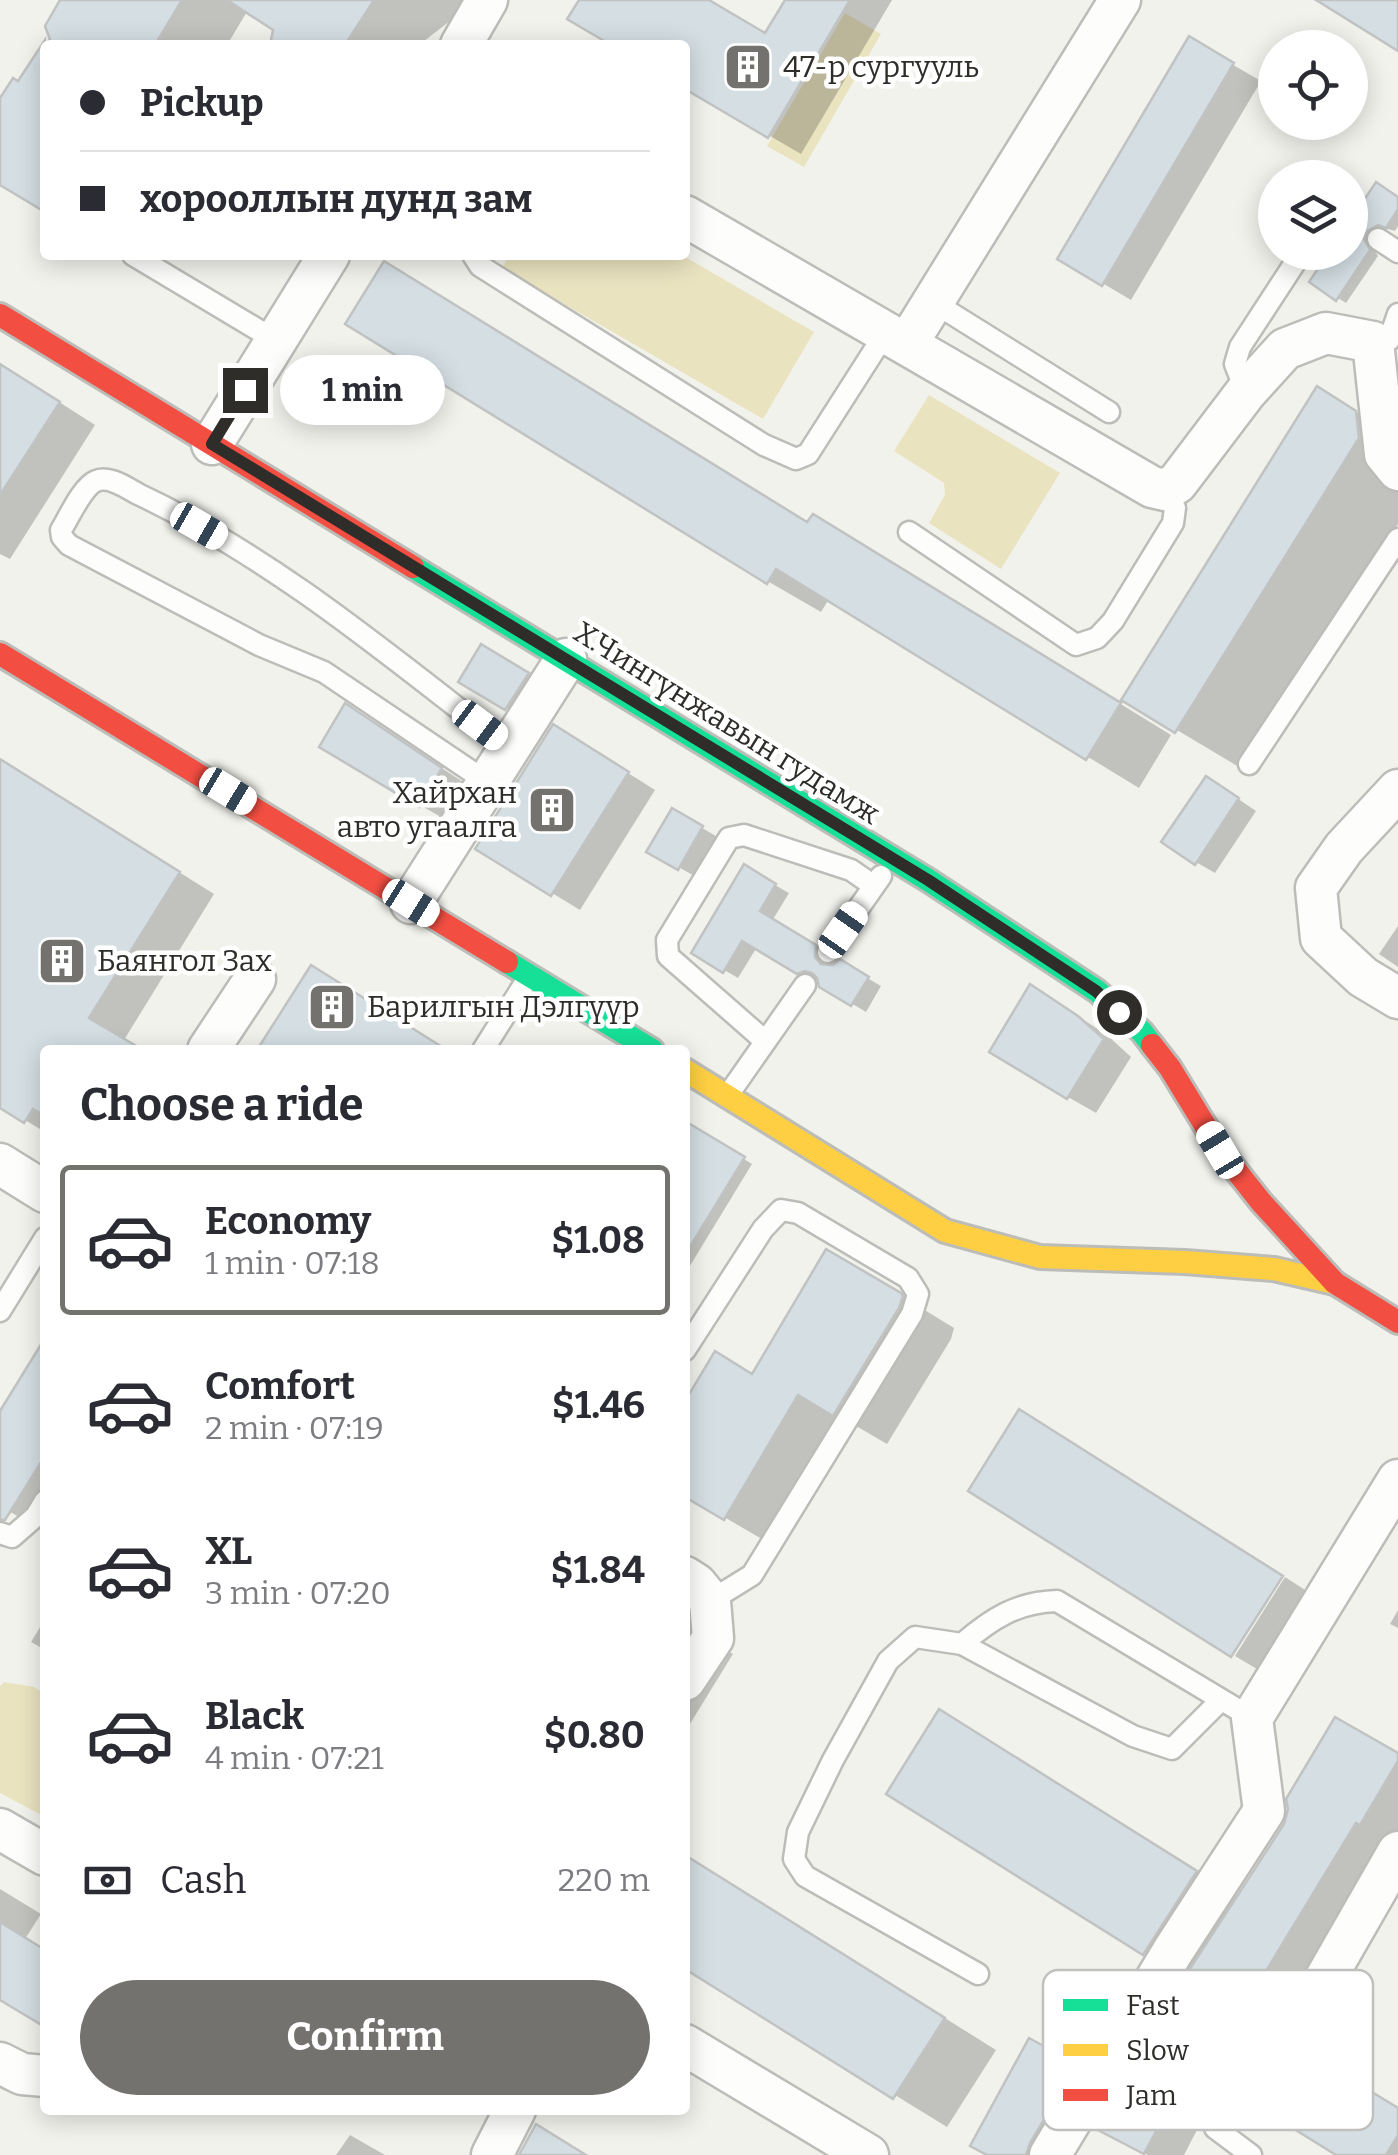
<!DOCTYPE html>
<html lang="en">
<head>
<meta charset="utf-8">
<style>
	body { margin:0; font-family:Bitter,serif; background:#f2f2f3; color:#2b2b33; height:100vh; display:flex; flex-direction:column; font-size:38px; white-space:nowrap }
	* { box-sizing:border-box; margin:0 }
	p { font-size:32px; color:#7c7c81 }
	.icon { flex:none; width:55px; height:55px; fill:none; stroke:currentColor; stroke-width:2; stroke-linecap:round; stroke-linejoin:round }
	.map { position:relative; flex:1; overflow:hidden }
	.panel { position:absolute; left:40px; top:1045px; width:650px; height:1070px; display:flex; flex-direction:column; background:#fff; border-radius:10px; box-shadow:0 5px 25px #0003 }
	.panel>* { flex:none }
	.banner { position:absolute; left:40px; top:40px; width:650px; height:220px; border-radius:10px; box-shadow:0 5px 25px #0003; display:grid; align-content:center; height:220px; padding:0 40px; background:#fff }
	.fabs { position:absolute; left:1258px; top:30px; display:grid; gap:20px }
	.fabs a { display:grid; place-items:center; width:110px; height:110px; border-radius:50%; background:#fff; box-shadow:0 5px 25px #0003; font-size:50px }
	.end { position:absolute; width:45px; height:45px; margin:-22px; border:12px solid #2e2d2a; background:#fff; box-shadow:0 0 0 5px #fff }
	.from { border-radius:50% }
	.bubble { position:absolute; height:70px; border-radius:35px; background:#fff; box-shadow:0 5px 25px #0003; font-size:32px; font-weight:700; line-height:70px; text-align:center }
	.car { position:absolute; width:30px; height:60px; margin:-30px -15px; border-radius:12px; box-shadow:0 0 8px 2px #0007; background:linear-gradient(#fff 24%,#345 0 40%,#fff 0 76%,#345 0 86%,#fff 0) }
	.banner b { display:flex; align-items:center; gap:35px; height:95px; font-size:38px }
	.banner b+b { border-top:2px solid #e1e1e2 }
	.banner i { width:25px; height:25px; background:#2b2b33 }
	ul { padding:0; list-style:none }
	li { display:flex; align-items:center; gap:30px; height:150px; margin:0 20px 15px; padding:0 20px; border:5px solid transparent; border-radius:10px }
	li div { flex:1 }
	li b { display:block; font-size:38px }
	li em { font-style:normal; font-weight:700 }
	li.selected { border-color:#73726e }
	li>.icon { width:90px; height:90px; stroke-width:1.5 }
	h2 { padding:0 40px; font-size:45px; line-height:120px }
	.pay { display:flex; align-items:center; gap:25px; height:110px; padding:0 40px; font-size:38px }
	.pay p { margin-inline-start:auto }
	.primary-button { display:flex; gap:20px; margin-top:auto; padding:20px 40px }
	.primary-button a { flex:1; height:115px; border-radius:60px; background:#73726e; color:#fff; font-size:40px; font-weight:700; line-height:115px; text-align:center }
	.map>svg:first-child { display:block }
	.green { fill:#eae3c0 }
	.shadow { fill:#0003 }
	.building { fill:#d4dee3; stroke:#c1c3c2; stroke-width:2.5 }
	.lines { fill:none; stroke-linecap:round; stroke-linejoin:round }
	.lane-casing { stroke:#bcbcb8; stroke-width:25 }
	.street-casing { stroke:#bcbcb8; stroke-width:45 }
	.fast-casing { stroke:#bcbcb8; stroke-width:28 }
	.slow-casing { stroke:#bcbcb8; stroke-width:28 }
	.jam-casing { stroke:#bcbcb8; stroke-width:28 }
	.lane { stroke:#fdfdfc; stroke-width:20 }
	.street { stroke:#fdfdfc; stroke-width:40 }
	.fast { stroke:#16e098; stroke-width:22 }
	.slow { stroke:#ffcf43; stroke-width:22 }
	.jam { stroke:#f24e42; stroke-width:22 }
	.route { stroke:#2e2d2a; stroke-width:12 }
	.labels { text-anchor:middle; stroke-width:9; stroke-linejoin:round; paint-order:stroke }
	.poi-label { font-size:30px; fill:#2e2d2a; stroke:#fff; text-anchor:start }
	.street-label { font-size:30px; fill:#2e2d2a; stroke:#fff }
	.key { fill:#fff; stroke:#c0c0bf; stroke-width:2.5 }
	.key-label { font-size:28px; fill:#2e2d2a }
</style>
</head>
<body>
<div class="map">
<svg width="1398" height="2155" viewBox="0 0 1398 2155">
	<rect width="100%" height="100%" fill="#f2f2ed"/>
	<path class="green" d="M845 13 881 34 804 167 767 146Z
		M509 255H682L814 332 763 419 502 268Z
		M929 395 1060 473 1001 569 929 523 945 495 944 483 894 451Z
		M4 1682 34 1687 45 1694V1817L0 1793V1686Z"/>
	<path class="shadow" d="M63 0H477L419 45H273L276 28 248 10 227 45H45V209L0 182V102L19 84 51 35Z
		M582 0H705L766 36 788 0H892L801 154 685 86V45H616Z
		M1190 40 1261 81 1131 300 1060 258Z
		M1398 199V226L1395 231 1388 229 1376 235 1372 246 1378 256 1346 303 1312 281 1350 252V225Z
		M331 255H363L362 260Z
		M348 323 866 547 1171 735 1139 788 829 599 821 612 769 582Z
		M0 364 95 425 10 559 0 554Z
		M1318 390 1398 436V524L1244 770 1125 699Z
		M482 648 546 686 525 719 462 682Z
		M346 706 374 723 469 786 448 821 420 805Z
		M582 744 655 790 580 910 478 848Z
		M0 764 37 783 214 894 124 1040 140 1050H45V1132L0 1105Z
		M1225 790 1256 811 1215 873 1196 862Z
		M673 811 721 839 698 878 650 851Z
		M745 868 789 893 772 921 829 956 828 967 840 962 881 986 866 1012 821 985 819 978 813 980 757 947 738 978 695 953Z
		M1398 926V967L1379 954Z
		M1059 1004 1107 1035 1131 1057 1096 1113 1068 1097Z
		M685 1123 752 1164 685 1274Z
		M879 1282 954 1328 951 1339 887 1444 851 1423 777 1548 685 1494V1406L753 1377Z
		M45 1342V1532L0 1506V1415Z
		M1285 1577 1333 1608 1284 1685 1235 1656Z
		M1398 1610V1628L1390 1624Z
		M45 1619V1650L31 1642Z
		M685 1625 733 1654 685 1732Z
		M992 1743 1239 1898 1286 1825 1290 1809 1398 1756V1831L1392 1841 1388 1839 1271 2032 1398 2110V2155H1341L1222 2082 1184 2155H1148L1128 2145 1187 1978 1144 1953Z
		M685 1858 735 1887 996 2050 947 2127 685 1966Z
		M0 1889 41 1914 25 1939 45 1951V2024L0 1997Z
		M1030 2041 1104 2082 1060 2155H991Z
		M350 2135 385 2155H336Z"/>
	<path class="building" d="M60 0H182L155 45H52L45 26Z
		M227 0H374L345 45H270L273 30Z
		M579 0H709L765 33 785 0H850L768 138 685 89V45H611L567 19Z
		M1316 0H1398V51Z
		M1189 36 1234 63 1102 286 1057 259Z
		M45 40V212L0 185V98L13 78 18 81Z
		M1376 182 1398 197V209L1386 228 1378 225 1367 231 1364 239 1370 250 1336 301 1309 282 1329 252H1350V221Z
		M384 261 807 522 813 514 1121 703 1086 760 776 569 767 584 345 324Z
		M0 364 60 402 0 495Z
		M1317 386 1356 411 1359 438 1175 733 1121 700Z
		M481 644 529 673 505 710 458 682Z
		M345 703 442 768 419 807 319 747Z
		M553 724 629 772 551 896 475 849Z
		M0 759 180 872 89 1018 143 1050H45V1116L33 1109 24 1123 0 1108Z
		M1206 776 1239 798 1195 865 1161 842Z
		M672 808 703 826 678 870 646 852Z
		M744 864 776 884 760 911 816 945 815 957 821 964 833 965 840 959 869 977 851 1006 819 987 817 978 812 973 805 971 797 974 742 941 723 973 691 953Z
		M311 965 447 1050H257Z
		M1030 984 1078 1016 1104 1039 1067 1099 989 1052Z
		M685 1121 745 1157 685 1255Z
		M826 1249 901 1293 903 1296 899 1308 833 1416 798 1395 724 1520 685 1497V1401L715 1351 752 1374Z
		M45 1338V1456L5 1520H0V1411Z
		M1019 1409 1283 1576 1231 1657 968 1491Z
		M939 1709 1197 1871 1143 1955 886 1794Z
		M1335 1717 1398 1753V1761L1360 1825 1356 1823 1241 2012 1398 2108V2135L1386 2155H1336L1191 2065 1144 2154 1094 2128 1193 1964 1284 1824 1288 1809 1286 1799Z
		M685 1855 945 2018 893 2099 685 1969Z
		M0 1922 45 1950V2027L0 2000Z
		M1029 2038 1077 2064 1030 2143 1026 2155H987L970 2146Z
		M536 2124 586 2155H519Z"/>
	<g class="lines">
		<g class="lane-casing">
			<path id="lane" d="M1378 239 1398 252
				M133 255 275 340
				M473 255 480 266 764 445 796 459 808 454 886 332
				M933 302 1109 412
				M1389 340 1398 314
				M1246 392 1235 364 1240 347 1302 252
				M909 532 1076 645 1097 638 1113 621 1173 523 1175 508 1165 490
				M1249 764 1398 539
				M487 782 324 672 259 645 69 545 62 537 61 530C69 517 83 486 96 481 109 475 127 488 138 494 274 558 391 657 509 748
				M828 952 881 876
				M765 1041 668 956 667 940 729 838 744 835 851 870 874 886
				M483 1050 530 975
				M728 1095 805 985
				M0 1311 45 1238
				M685 1350 763 1229 781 1210 798 1213 908 1278 918 1294 912 1314 752 1575 710 1601
				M0 1533 12 1537 36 1516 45 1501
				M962 1644 1133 1736 1172 1749 1221 1700
				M978 1974 805 1876 794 1859 798 1832 833 1760 888 1661 915 1637 962 1644C991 1619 1017 1602 1057 1601L1252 1718
				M1215 2128 1251 2155"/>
		</g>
		<g class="street-casing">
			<path id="street" d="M461 45 487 0
				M685 216 1152 487 1165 490 1177 483 1246 392 1285 349 1326 333 1373 342 1385 454 1398 470
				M907 344 1120 0
				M212 444 329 255
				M1398 790 1344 848 1316 888 1321 938 1363 977 1398 998
				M411 903 566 659
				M208 1050 255 979
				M0 1164 45 1192
				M685 1577 696 1584 710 1601 713 1638 685 1680
				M0 1829 45 1855
				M1320 1988 1398 1852
				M685 2045 868 2155
				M0 2063 22 2074 45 2076
				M492 2155 515 2110
				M1050 2155 1173 1951 1264 1811 1252 1718 1398 1480"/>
		</g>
		<g class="fast-casing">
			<path id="fast" d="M413 567 928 880 1097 991 1142 1032 1152 1045
				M507 962 652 1050"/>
		</g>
		<g class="slow-casing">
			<path id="slow" d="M685 1070 945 1231 1040 1257 1185 1262 1274 1269 1335 1283"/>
		</g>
		<g class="jam-casing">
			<path id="jam" d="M0 315 413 567
				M0 654 507 962
				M1152 1045 1170 1068 1220 1150 1261 1202 1335 1283 1398 1322"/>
		</g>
		<use href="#lane" class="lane"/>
		<use href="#street" class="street"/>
		<use href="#fast" class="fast"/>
		<use href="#slow" class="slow"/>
		<use href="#jam" class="jam"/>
	</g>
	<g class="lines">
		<path class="route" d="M245 390 212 444 928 880 1096 991 1119 1012"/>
	</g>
	<defs>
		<g id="building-square" transform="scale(2.5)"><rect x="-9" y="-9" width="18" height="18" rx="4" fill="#73726e" stroke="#fff"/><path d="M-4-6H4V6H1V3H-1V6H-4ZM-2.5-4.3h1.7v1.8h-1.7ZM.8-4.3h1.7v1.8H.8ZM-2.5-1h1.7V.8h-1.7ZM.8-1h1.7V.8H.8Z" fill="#fff"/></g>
	</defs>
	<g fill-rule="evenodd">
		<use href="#building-square" x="748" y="67"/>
		<use href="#building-square" x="552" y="810"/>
		<use href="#building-square" x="62" y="961"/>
		<use href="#building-square" x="332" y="1007"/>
	</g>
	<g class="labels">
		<g class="poi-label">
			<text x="783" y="77">47-р сургууль</text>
			<text x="517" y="803" text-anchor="end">Хайрхан<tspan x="517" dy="34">авто угаалга</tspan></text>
			<text x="97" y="971">Баянгол Зах</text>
			<text x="367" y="1017">Барилгын Дэлгүүр</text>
		</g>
		<g class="street-label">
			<text transform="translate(727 723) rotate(32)" y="10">Х.Чингүнжавын гудамж</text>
		</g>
	</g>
	<rect x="1043" y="1970" width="330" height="160" rx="15" class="key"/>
	<rect x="1063" y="1999" width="45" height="12" fill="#16e098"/>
	<rect x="1063" y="2044" width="45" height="12" fill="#ffcf43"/>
	<rect x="1063" y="2089" width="45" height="12" fill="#f24e42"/>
	<g class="key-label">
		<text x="1126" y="2015">Fast</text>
		<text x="1126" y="2060">Slow</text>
		<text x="1126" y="2105">Jam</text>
	</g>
</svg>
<div class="fabs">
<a><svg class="icon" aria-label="locate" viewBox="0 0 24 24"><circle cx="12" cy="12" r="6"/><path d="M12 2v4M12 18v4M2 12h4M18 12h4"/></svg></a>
<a><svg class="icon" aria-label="layers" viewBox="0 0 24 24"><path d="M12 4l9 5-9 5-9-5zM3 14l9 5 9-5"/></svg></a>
</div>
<i class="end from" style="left:1119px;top:1012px"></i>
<i class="end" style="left:245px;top:390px"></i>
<div class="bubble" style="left:280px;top:355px;width:165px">1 min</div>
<i class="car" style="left:199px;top:526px;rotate:120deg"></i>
<i class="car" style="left:480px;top:725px;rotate:127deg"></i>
<i class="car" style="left:228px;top:791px;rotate:121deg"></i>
<i class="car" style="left:411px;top:903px;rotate:122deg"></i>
<i class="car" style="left:843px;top:930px;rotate:35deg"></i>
<i class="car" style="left:1220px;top:1150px;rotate:329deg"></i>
<div class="banner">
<b><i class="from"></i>Pickup</b>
<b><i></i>хорооллын дунд зам</b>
</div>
<section class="panel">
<h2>Choose a ride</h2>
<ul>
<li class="selected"><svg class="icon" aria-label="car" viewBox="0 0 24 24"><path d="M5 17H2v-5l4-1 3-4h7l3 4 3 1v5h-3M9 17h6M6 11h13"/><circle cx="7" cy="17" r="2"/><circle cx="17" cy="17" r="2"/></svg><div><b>Economy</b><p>1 min · 07:18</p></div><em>$1.08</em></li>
<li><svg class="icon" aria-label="car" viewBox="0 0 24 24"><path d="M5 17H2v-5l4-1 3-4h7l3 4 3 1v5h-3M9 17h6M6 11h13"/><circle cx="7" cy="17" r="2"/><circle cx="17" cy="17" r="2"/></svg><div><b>Comfort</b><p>2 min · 07:19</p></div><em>$1.46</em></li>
<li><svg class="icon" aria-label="car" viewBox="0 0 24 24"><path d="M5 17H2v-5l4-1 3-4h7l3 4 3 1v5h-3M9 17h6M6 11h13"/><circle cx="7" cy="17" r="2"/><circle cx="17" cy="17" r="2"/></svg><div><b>XL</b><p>3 min · 07:20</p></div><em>$1.84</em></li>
<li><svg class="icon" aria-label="car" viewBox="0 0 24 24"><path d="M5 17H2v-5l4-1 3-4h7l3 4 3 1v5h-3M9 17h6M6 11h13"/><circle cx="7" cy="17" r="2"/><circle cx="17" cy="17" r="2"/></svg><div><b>Black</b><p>4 min · 07:21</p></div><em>$0.80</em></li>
</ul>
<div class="pay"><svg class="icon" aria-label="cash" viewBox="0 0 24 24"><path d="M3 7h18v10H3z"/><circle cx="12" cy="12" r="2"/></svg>Cash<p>220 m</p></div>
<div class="primary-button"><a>Confirm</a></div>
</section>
</div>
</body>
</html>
